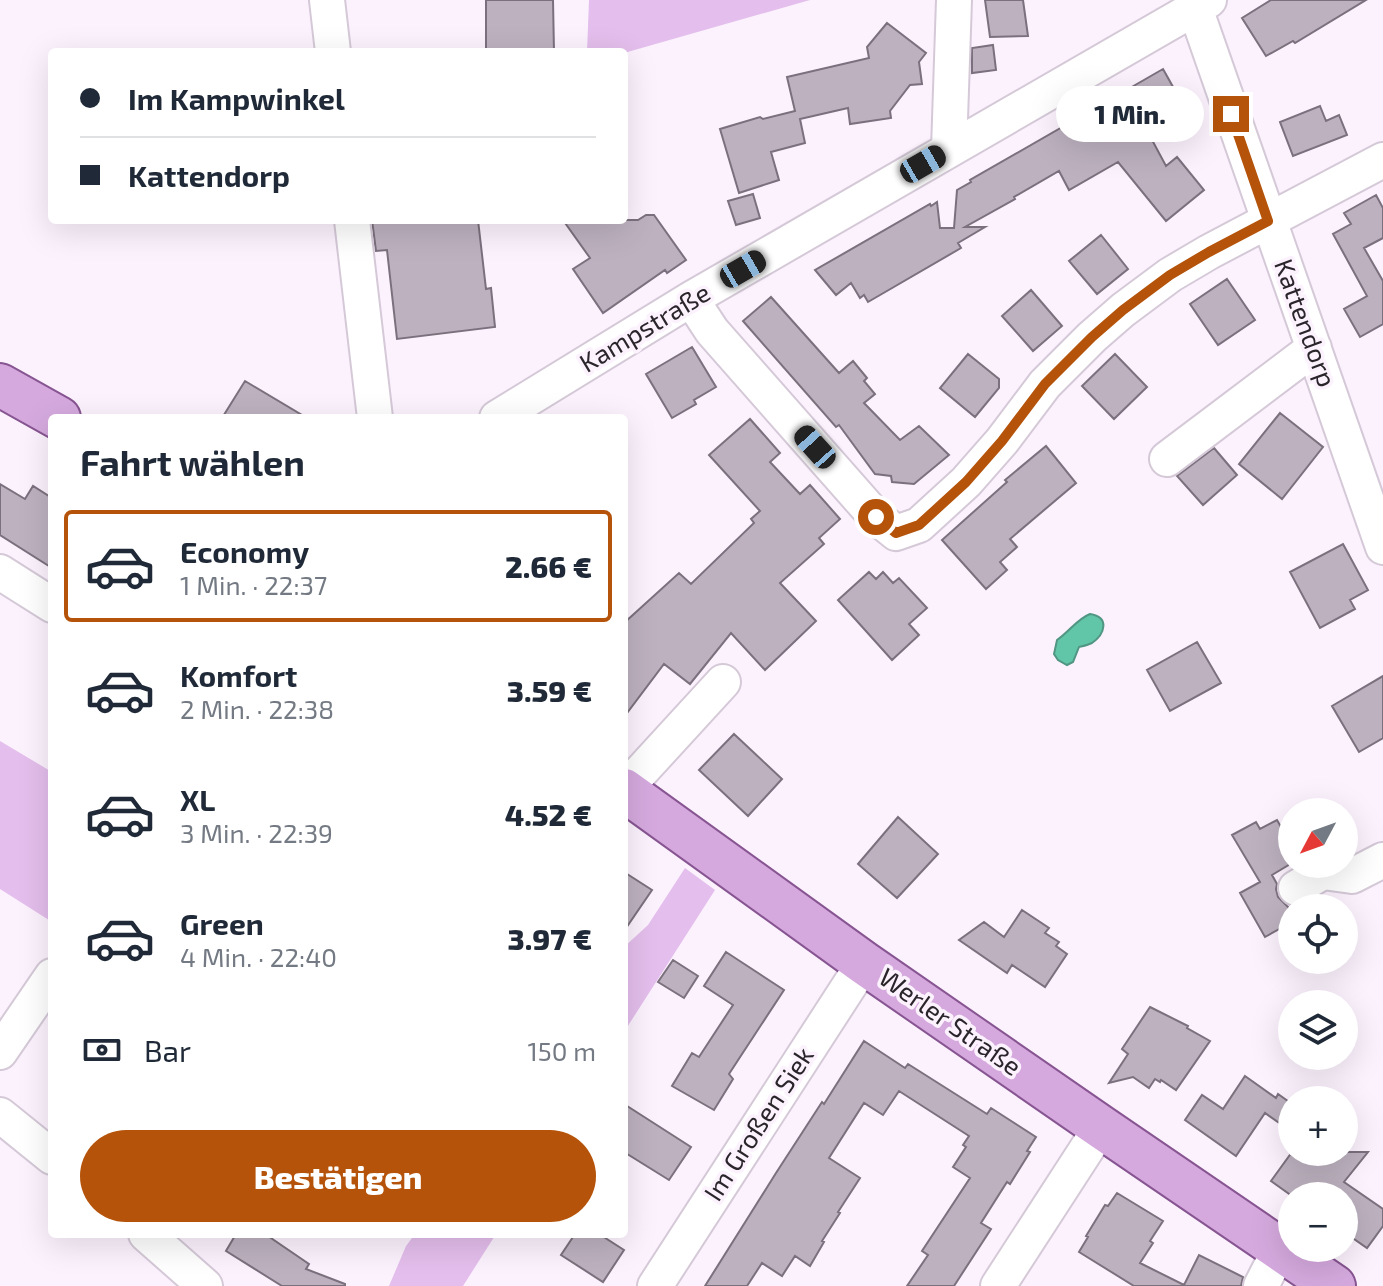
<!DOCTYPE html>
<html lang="de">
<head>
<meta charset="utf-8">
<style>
	body { margin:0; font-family:"Exo 2",sans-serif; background:#f2f2f3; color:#1f2937; height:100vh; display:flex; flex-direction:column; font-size:30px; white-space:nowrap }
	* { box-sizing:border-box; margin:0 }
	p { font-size:26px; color:#747a83 }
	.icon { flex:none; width:44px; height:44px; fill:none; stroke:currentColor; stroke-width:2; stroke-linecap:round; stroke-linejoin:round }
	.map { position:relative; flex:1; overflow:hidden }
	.panel { position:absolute; left:48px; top:414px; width:580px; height:824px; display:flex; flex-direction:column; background:#fff; border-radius:8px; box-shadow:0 8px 32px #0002 }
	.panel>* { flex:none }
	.top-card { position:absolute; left:48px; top:48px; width:580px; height:176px; border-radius:8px; box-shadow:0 8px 32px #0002; display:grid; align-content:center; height:176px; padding:0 32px; background:#fff }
	.needle { width:52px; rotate:229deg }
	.buttons { position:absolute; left:1278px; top:798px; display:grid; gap:16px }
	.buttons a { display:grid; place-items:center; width:80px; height:80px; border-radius:50%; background:#fff; box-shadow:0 8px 32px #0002; font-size:40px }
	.end { position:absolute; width:36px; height:36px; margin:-18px; border:10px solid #b45309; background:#fff; box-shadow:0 0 0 4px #fff }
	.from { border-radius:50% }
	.bubble { position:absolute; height:56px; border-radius:28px; background:#fff; box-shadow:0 8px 32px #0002; font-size:26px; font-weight:800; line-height:56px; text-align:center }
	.car { position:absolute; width:24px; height:48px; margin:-24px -12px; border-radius:10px; box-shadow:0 0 6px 2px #0007; background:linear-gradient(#222 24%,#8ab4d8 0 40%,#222 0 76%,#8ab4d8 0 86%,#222 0) }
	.top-card b { display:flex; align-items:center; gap:28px; height:76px; font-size:30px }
	.top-card b+b { border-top:2px solid #e0e1e3 }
	.top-card i { width:20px; height:20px; background:#1f2937 }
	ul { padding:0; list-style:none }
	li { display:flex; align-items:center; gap:24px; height:112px; margin:0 16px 12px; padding:0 16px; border:4px solid transparent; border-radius:8px }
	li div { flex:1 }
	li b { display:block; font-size:30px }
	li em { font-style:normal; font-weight:800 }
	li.selected { border-color:#b45309 }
	li>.icon { width:72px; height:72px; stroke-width:1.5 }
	h2 { padding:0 32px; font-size:36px; line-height:96px }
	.pay { display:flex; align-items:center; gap:20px; height:88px; padding:0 32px; font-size:30px }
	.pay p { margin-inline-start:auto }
	.button { display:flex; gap:16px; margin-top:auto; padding:16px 32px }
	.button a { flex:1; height:92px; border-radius:48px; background:#b45309; color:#fff; font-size:32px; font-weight:800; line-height:92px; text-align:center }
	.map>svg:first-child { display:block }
	.green { fill:#e4beec }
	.water { fill:#61c6a7; stroke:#509682; stroke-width:2 }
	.building { fill:#bdb1bf; stroke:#7b707d; stroke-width:2 }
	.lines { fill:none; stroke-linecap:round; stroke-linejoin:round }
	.minor-casing { stroke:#d5c9d8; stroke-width:38 }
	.major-casing { stroke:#875591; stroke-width:46 }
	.minor { stroke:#fff; stroke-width:34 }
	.major { stroke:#d5a9de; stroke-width:42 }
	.route { stroke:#b45309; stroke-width:10 }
	.labels { text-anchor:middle; stroke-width:7; stroke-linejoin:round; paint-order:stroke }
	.street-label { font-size:26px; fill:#2a252b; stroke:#fcf2fe }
</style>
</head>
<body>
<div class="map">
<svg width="1383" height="1286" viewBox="0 0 1383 1286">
	<rect width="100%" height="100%" fill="#fcf2fe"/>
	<path class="green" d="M589 0H810L624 53 587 52Z
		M0 741 52 772V922L0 889Z
		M685 868 715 890 624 1032V947L648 925Z
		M415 1234H496L463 1286H389L406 1246Z"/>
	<path class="water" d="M1090 614C1110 617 1105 634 1092 643 1088 645 1083 646 1079 647L1073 662 1067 665 1058 660 1054 654 1057 640C1069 632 1077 619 1090 614Z"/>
	<path class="building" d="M486 0H553L554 52H486Z
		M985 0H1023L1028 36 990 37Z
		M1271 0H1366L1295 43 1293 41 1266 56 1242 18Z
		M887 23 926 53 919 62 922 84 910 85 890 111 891 118 850 124 848 108 800 119 805 143 771 152 779 180 739 193 720 129 760 117 763 119 795 111 787 77 869 58 867 47Z
		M993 45 996 70 972 73V48Z
		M1163 69 1182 103 1144 125 1166 166 1177 157 1204 190 1166 221 1118 162 1069 190 1059 171 1014 197 1015 199 965 227H985L958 243 961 248 868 302 864 295 860 298 851 283 836 295 815 270 930 204 931 206 937 202 940 228H954L957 190 971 182 970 180Z
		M1320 106 1326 121 1339 115 1347 135 1293 156 1280 122Z
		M753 194 760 218 736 225 728 201Z
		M1376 195 1383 208V238L1364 248 1383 281V324L1360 337 1344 309 1367 296 1333 234 1351 224 1344 213Z
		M646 215H654L686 260 667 273 665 270 603 313 573 269 590 258 563 220H638Z
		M372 220H478L486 289 491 288 495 327 397 339 387 250 376 251Z
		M1101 235 1128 269 1097 294 1069 261Z
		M1227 279 1255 320 1218 345 1190 304Z
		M1031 290 1062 326 1033 351 1002 316Z
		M771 297 839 373 853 361 867 378 864 381 875 394 864 403 900 440 919 426 949 455 914 484 892 482 891 476 875 474 839 425 836 427 743 321Z
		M692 347 716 387 694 400 696 404 672 418 646 374Z
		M968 354 999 379V388L975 417 940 388Z
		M1115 354 1147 387 1114 419 1082 386Z
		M245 381 307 418H222Z
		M1280 413 1323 447 1282 499 1239 464Z
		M750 419 780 453 770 462 800 494 810 485 840 519 819 538 824 544 780 583 816 621 765 670 731 633 690 684 664 664 624 717V623L679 573 691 584 754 523 751 519 760 511 709 455Z
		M1046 446 1076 483 1010 539 1017 547 1000 562 1007 570 986 589 942 540 1007 482 1005 480Z
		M1214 448 1237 475 1203 505 1177 476Z
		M0 484 25 499 33 486 52 498V568L0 535Z
		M1343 544 1368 590 1350 600 1355 609 1320 628 1290 572Z
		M869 572 876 579 883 572 893 583 899 578 927 608 909 624 919 635 892 660 838 600Z
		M1197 642 1221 683 1170 711 1147 670Z
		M1383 676V738L1359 752 1332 706Z
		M734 734 782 779 748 816 699 770Z
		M898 817 938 854 897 898 858 864Z
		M1277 820 1292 846V863L1272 875 1277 884 1276 889 1278 897 1292 911V922L1265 937 1240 893 1260 882 1232 835 1256 822 1260 829Z
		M624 872 652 890 624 931Z
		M1022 910 1049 928 1045 933 1059 942 1056 946 1067 954 1045 987 1012 965 1007 973 959 940 984 922 1004 937Z
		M726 952 784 990 729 1074 733 1079 714 1110 672 1086 692 1053 699 1057 733 1005 704 986Z
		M673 960 698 976 684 998 658 982Z
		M1150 1007 1188 1026 1187 1028 1210 1041 1176 1090 1161 1080 1160 1082 1155 1079 1149 1088 1133 1077 1109 1083 1128 1054 1122 1049Z
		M864 1041 905 1068 908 1064 987 1114 991 1108 1036 1137 1027 1151 1030 1152 1010 1184 1007 1182 981 1223 991 1229 954 1286H907L928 1255 922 1251 970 1178 953 1167 966 1147 963 1145 969 1136 899 1091 883 1115 864 1103 829 1158 860 1178 838 1212 840 1213 822 1241 824 1242 810 1266 795 1256 782 1276 762 1263 747 1286H705L776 1173 822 1102 824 1104Z
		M1245 1076 1276 1098 1278 1094 1292 1104V1132L1265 1113 1236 1156 1185 1120 1202 1095 1223 1109Z
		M624 1104 691 1147 669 1180 624 1152Z
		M1292 1152H1368L1344 1182 1383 1209V1226L1367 1248 1344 1232V1196H1328L1314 1185 1306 1196H1292L1271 1181Z
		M1117 1193 1163 1221 1150 1241 1153 1243 1140 1263 1184 1285 1199 1255 1243 1277 1241 1286H1134L1079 1252 1088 1237 1086 1236 1105 1205 1108 1206Z
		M236 1234H265L309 1264 306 1269 345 1284V1286H282L226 1251Z
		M575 1234H599L624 1250 603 1282 561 1255Z"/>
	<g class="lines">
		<g class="minor-casing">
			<path id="minor" d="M327 0 333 52
				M1195 8C1257 188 1321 367 1383 547
				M949 149 954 0
				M352 220 375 418
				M691 299 712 331 876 517 896 533 919 525 966 482 1002 441 1045 384 1092 337 1123 310 1170 275 1209 252 1383 160
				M497 418 691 299 1209 0
				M1167 459 1314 348
				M0 572 52 605
				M624 790 723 682
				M1296 888 1323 872 1352 876 1383 860
				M0 1052 52 976
				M0 1115 52 1157
				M146 1234 205 1286
				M655 1286 864 963
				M998 1286 1101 1127
				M1261 1286 1280 1249"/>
		</g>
		<g class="major-casing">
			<path id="major" d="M0 385 59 418
				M624 790 864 963 1101 1127 1334 1286"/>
		</g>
		<use href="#minor" class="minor"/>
		<use href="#major" class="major"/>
	</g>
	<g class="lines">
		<path class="route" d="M876 517 896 533 919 525 966 482 1002 441 1045 384 1092 337 1123 310 1170 275 1209 252 1268 221 1231 114"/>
	</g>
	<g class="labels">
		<g class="street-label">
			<text transform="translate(1305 323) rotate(70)" y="9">Kattendorp</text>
			<text transform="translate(645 328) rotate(-31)" y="9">Kampstraße</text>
			<text transform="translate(950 1022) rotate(35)" y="9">Werler Straße</text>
			<text transform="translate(759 1124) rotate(-57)" y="9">Im Großen Siek</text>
		</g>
	</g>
</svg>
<div class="buttons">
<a><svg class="needle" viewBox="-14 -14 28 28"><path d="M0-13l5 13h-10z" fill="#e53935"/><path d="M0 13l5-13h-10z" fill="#747a83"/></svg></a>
<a><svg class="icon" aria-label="locate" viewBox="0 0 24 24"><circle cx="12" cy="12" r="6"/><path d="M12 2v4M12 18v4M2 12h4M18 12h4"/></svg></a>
<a><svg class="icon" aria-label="layers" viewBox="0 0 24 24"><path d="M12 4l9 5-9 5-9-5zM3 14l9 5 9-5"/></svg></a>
<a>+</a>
<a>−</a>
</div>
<i class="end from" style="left:876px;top:517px"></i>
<i class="end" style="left:1231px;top:114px"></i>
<div class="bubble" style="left:1056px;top:86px;width:148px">1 Min.</div>
<i class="car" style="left:923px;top:164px;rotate:60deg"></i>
<i class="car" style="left:743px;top:269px;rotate:60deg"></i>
<i class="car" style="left:815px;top:447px;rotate:318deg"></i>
<div class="top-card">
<b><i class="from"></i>Im Kampwinkel</b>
<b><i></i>Kattendorp</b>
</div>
<section class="panel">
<h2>Fahrt wählen</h2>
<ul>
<li class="selected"><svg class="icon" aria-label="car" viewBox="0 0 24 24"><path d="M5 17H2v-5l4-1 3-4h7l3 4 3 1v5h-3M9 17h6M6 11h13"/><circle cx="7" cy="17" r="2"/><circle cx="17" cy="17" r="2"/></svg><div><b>Economy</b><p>1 Min. · 22:37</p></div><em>2.66 €</em></li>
<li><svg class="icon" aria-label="car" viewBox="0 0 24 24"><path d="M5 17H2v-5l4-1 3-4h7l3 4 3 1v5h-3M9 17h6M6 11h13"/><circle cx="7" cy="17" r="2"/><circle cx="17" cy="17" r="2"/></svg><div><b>Komfort</b><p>2 Min. · 22:38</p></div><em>3.59 €</em></li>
<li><svg class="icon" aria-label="car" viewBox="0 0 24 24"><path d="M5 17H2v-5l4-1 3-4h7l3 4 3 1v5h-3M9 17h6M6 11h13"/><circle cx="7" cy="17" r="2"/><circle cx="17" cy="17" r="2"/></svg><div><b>XL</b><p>3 Min. · 22:39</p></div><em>4.52 €</em></li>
<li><svg class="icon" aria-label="car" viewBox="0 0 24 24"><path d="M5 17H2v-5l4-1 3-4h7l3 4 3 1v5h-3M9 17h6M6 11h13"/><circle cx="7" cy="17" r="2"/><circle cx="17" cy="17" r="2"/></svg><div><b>Green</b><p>4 Min. · 22:40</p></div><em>3.97 €</em></li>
</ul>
<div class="pay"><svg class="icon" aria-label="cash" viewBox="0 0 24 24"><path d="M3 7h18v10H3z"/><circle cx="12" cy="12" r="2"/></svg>Bar<p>150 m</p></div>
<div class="button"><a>Bestätigen</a></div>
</section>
</div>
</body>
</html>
